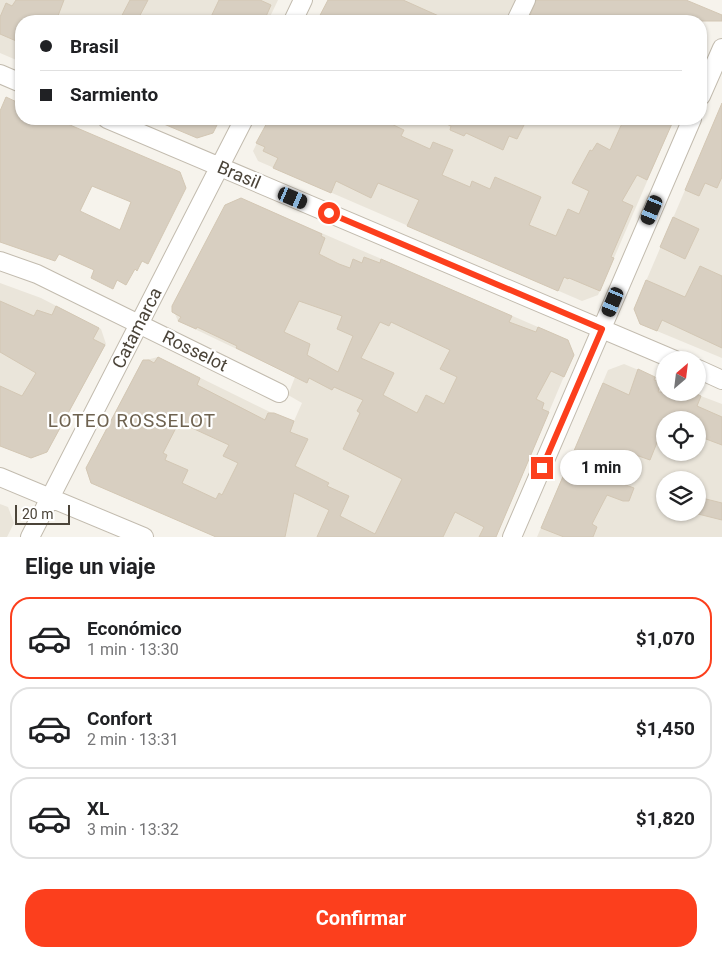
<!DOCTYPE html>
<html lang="es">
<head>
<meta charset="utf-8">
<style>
	body { margin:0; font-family:Roboto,sans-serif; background:#f6f6f6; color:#202124; height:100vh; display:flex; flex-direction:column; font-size:19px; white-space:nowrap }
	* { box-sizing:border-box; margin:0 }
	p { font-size:16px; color:#757577 }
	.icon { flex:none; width:28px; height:28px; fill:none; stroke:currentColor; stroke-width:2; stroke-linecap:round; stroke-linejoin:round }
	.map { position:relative; height:537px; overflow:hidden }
	.drawer { display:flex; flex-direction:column; background:#fff; flex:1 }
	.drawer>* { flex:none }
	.hud { position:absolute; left:15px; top:15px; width:692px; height:110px; border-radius:20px; box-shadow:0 1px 4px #0004; display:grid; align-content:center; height:110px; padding:0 25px; background:#fff }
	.needle { width:32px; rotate:28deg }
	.fabs { position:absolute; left:656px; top:351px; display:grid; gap:10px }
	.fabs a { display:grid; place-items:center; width:50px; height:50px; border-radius:50%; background:#fff; box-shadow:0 1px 4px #0004; font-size:25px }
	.scale { position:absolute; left:15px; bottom:12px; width:55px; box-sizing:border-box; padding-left:5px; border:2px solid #4b4439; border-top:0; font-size:14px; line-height:18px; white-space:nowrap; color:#4b4439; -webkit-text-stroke:4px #fff; paint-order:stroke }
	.end { position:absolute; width:22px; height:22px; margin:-11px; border:6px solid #fc3f1d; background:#fff; box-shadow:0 0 0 2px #fff }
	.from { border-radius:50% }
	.bubble { position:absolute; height:35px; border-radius:18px; background:#fff; box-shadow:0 1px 4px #0004; font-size:16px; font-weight:700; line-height:35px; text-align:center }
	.car { position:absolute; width:15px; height:30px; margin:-15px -8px; border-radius:6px; box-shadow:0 0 4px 1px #0007; background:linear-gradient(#222 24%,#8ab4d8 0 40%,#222 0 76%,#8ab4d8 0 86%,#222 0) }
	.hud b { display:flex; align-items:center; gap:18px; height:48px; font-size:19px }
	.hud b+b { border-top:1px solid #e0e0e0 }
	.hud i { width:12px; height:12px; background:#202124 }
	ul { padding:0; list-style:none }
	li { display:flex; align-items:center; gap:15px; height:82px; margin:0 10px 8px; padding:0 15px; border:2px solid #e0e0e0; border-radius:20px }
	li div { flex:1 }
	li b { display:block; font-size:19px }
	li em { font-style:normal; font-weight:700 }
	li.active { border-color:#fc3f1d }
	li>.icon { width:45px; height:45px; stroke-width:1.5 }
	h2 { padding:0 25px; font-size:22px; line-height:60px }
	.action { display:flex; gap:10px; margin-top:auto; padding:10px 25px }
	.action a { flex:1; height:58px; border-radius:20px; background:#fc3f1d; color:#fff; font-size:20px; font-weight:700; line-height:58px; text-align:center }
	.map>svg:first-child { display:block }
	.residential { fill:#eae5da; fill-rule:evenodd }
	.building { fill:#d8cfc1; stroke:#d3c7b4; fill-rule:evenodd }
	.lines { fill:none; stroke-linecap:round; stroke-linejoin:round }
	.minor-casing { stroke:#c2bbae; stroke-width:20 }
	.minor { stroke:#fff; stroke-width:18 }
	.route { stroke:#fc3f1d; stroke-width:6 }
	.labels { text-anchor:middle; stroke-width:4.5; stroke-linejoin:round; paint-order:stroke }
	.street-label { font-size:18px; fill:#4b4439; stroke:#fff }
	.neighbourhood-label { font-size:19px; letter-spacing:1px; fill:#6e6250; stroke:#fff }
</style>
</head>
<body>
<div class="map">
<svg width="722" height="537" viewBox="0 0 722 537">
	<rect width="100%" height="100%" fill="#f6f3ec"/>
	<path class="residential" d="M0 0H278L268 21H21V62L0 53Z
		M328 0H517L507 21H317Z
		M722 104V358L640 324 634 309Z
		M269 119H674L598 295 582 301 258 161 253 151Z
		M241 198 568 340 573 355 496 537H216L91 483 86 468 142 361 158 357 270 412 294 421 302 403 288 395 295 377 178 321 172 307 225 205Z
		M0 283 41 298 101 329 106 344 47 452 31 458 0 446Z
		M624 364 665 381V392L693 393 722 404V537H537L608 370ZM665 420H698V452H665ZM665 480H698V512H665Z
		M0 504 8 507 14 523 7 537H0Z"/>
	<path class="building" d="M16 0H64L56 21H21V43L0 34V17L6 3 12 6Z
		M130 0H148L137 21H119Z
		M219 0H260L271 5 264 21H209Z
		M328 0H403L450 21H317Z
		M536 0H686L722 15V21H528Z
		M6 97 21 104V119H56L180 172 186 188 148 264 142 261 137 271 135 269 126 285 117 280 113 289 91 278 94 270 59 254 55 261 0 242V111ZM92 186 131 202 120 230 80 211Z
		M722 103V177L717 188 705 183 699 196 685 190Z
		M152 119H220L213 133 197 138Z
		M269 119H381L404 130 401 136 430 149 433 142 453 150 442 175 470 187 472 181 490 189 495 177 541 197 529 225 556 236 568 209 579 214 589 191 572 183 590 150 592 151 597 143 610 150 624 119H674L647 180 637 175 622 201 633 206 611 257 614 258 600 291 569 278 568 279 564 277 558 291 407 226 419 200 378 183 371 198 336 181 331 193 273 168 278 158 263 151 265 147 256 143Z
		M435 119H527L517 139 509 136 503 150 466 133 464 136 450 130 451 126Z
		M241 198 322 234 321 236 325 238 319 254 339 264 350 268 353 259 362 263 364 257 380 263 381 259 512 316 509 322 536 332 538 327 568 340 574 355 564 377 551 371 536 399 544 403 542 409 549 412 496 537H479L484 527 455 512 443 537H317L329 510 294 493 285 537H216L91 483 86 468 143 360H149L154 363 158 357 200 378 197 385 265 420 268 413H274L294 421 290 432 308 439 295 466 329 483 327 486 349 496 340 516 375 534 402 479 343 449 360 413 357 411 363 400 334 387 332 390 309 378 307 383 236 348 237 346 197 327 196 329 178 321 181 317 172 312V306L225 205ZM299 301 342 316 337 329 353 336 338 372 307 355 310 344 284 332ZM380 322 389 326 391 322 450 350 440 369 457 377 444 404 426 395 417 413 383 395 394 373 361 358ZM179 422 229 445 223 456 238 463 222 495 219 493 216 499 182 483 188 470 165 460 167 455 163 453Z
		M673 217 699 229 685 259 660 247Z
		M700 266 722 276V348L662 320 657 331 640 324 634 309 646 280 685 297Z
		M0 301 34 316 37 310 52 315 56 306 99 328 93 339 105 345 47 452 31 458 0 446V386L22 396 36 373 0 352Z
		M638 369 655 377 654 380 661 382 658 392H693L701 396 697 406 722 417V445L698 436V420H665V437L660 435 650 460 633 454 623 484 634 488 629 501H623L607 495 592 524 597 527 593 537H564L541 528 603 383 629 395Z
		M698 497 722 503V520L698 514Z"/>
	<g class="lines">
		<g class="minor-casing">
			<path id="minor" d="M293 21 303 0
				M516 21 526 0
				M0 74 21 83
				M701 96 722 48
				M107 119 675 360
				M0 261 37 274 279 393
				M698 369 722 380
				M0 477 144 537
				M30 537 244 119
				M512 537 692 119"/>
		</g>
		<use href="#minor" class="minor"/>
	</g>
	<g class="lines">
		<path class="route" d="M329 213 602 329 542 468"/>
	</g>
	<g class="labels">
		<g class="street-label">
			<text transform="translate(239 175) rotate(23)" y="6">Brasil</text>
			<text transform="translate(137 328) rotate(-63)" y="6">Catamarca</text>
			<text transform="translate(195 351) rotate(26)" y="6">Rosselot</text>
		</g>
		<g class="neighbourhood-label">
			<text x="132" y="427">LOTEO ROSSELOT</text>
		</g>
	</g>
</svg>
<div class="fabs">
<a><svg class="needle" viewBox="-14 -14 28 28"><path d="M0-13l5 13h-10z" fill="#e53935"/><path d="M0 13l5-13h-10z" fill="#757577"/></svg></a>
<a><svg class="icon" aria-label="locate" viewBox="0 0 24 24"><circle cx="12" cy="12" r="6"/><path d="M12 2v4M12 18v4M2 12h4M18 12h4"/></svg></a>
<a><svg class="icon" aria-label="layers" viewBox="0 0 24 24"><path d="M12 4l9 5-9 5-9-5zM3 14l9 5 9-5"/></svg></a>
</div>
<div class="scale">20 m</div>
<i class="end from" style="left:329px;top:213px"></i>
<i class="end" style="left:542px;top:468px"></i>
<div class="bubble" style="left:560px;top:450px;width:82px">1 min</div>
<i class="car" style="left:293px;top:198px;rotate:113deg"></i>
<i class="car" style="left:652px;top:210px;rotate:203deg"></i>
<i class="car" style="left:613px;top:302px;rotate:203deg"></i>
<div class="hud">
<b><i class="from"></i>Brasil</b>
<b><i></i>Sarmiento</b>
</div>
</div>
<section class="drawer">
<h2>Elige un viaje</h2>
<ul>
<li class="active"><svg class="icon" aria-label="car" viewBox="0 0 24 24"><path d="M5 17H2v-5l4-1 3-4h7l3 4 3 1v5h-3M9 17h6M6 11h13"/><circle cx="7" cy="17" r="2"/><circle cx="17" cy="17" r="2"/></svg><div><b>Económico</b><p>1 min · 13:30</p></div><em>$1,070</em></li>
<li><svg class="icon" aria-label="car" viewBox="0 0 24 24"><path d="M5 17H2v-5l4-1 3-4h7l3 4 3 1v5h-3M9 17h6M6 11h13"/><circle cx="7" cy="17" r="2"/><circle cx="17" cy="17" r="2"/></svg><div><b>Confort</b><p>2 min · 13:31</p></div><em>$1,450</em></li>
<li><svg class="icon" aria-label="car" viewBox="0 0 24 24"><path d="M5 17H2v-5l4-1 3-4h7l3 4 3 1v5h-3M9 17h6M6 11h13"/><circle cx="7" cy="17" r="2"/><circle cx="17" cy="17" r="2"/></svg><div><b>XL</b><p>3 min · 13:32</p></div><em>$1,820</em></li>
</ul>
<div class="action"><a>Confirmar</a></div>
</section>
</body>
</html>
